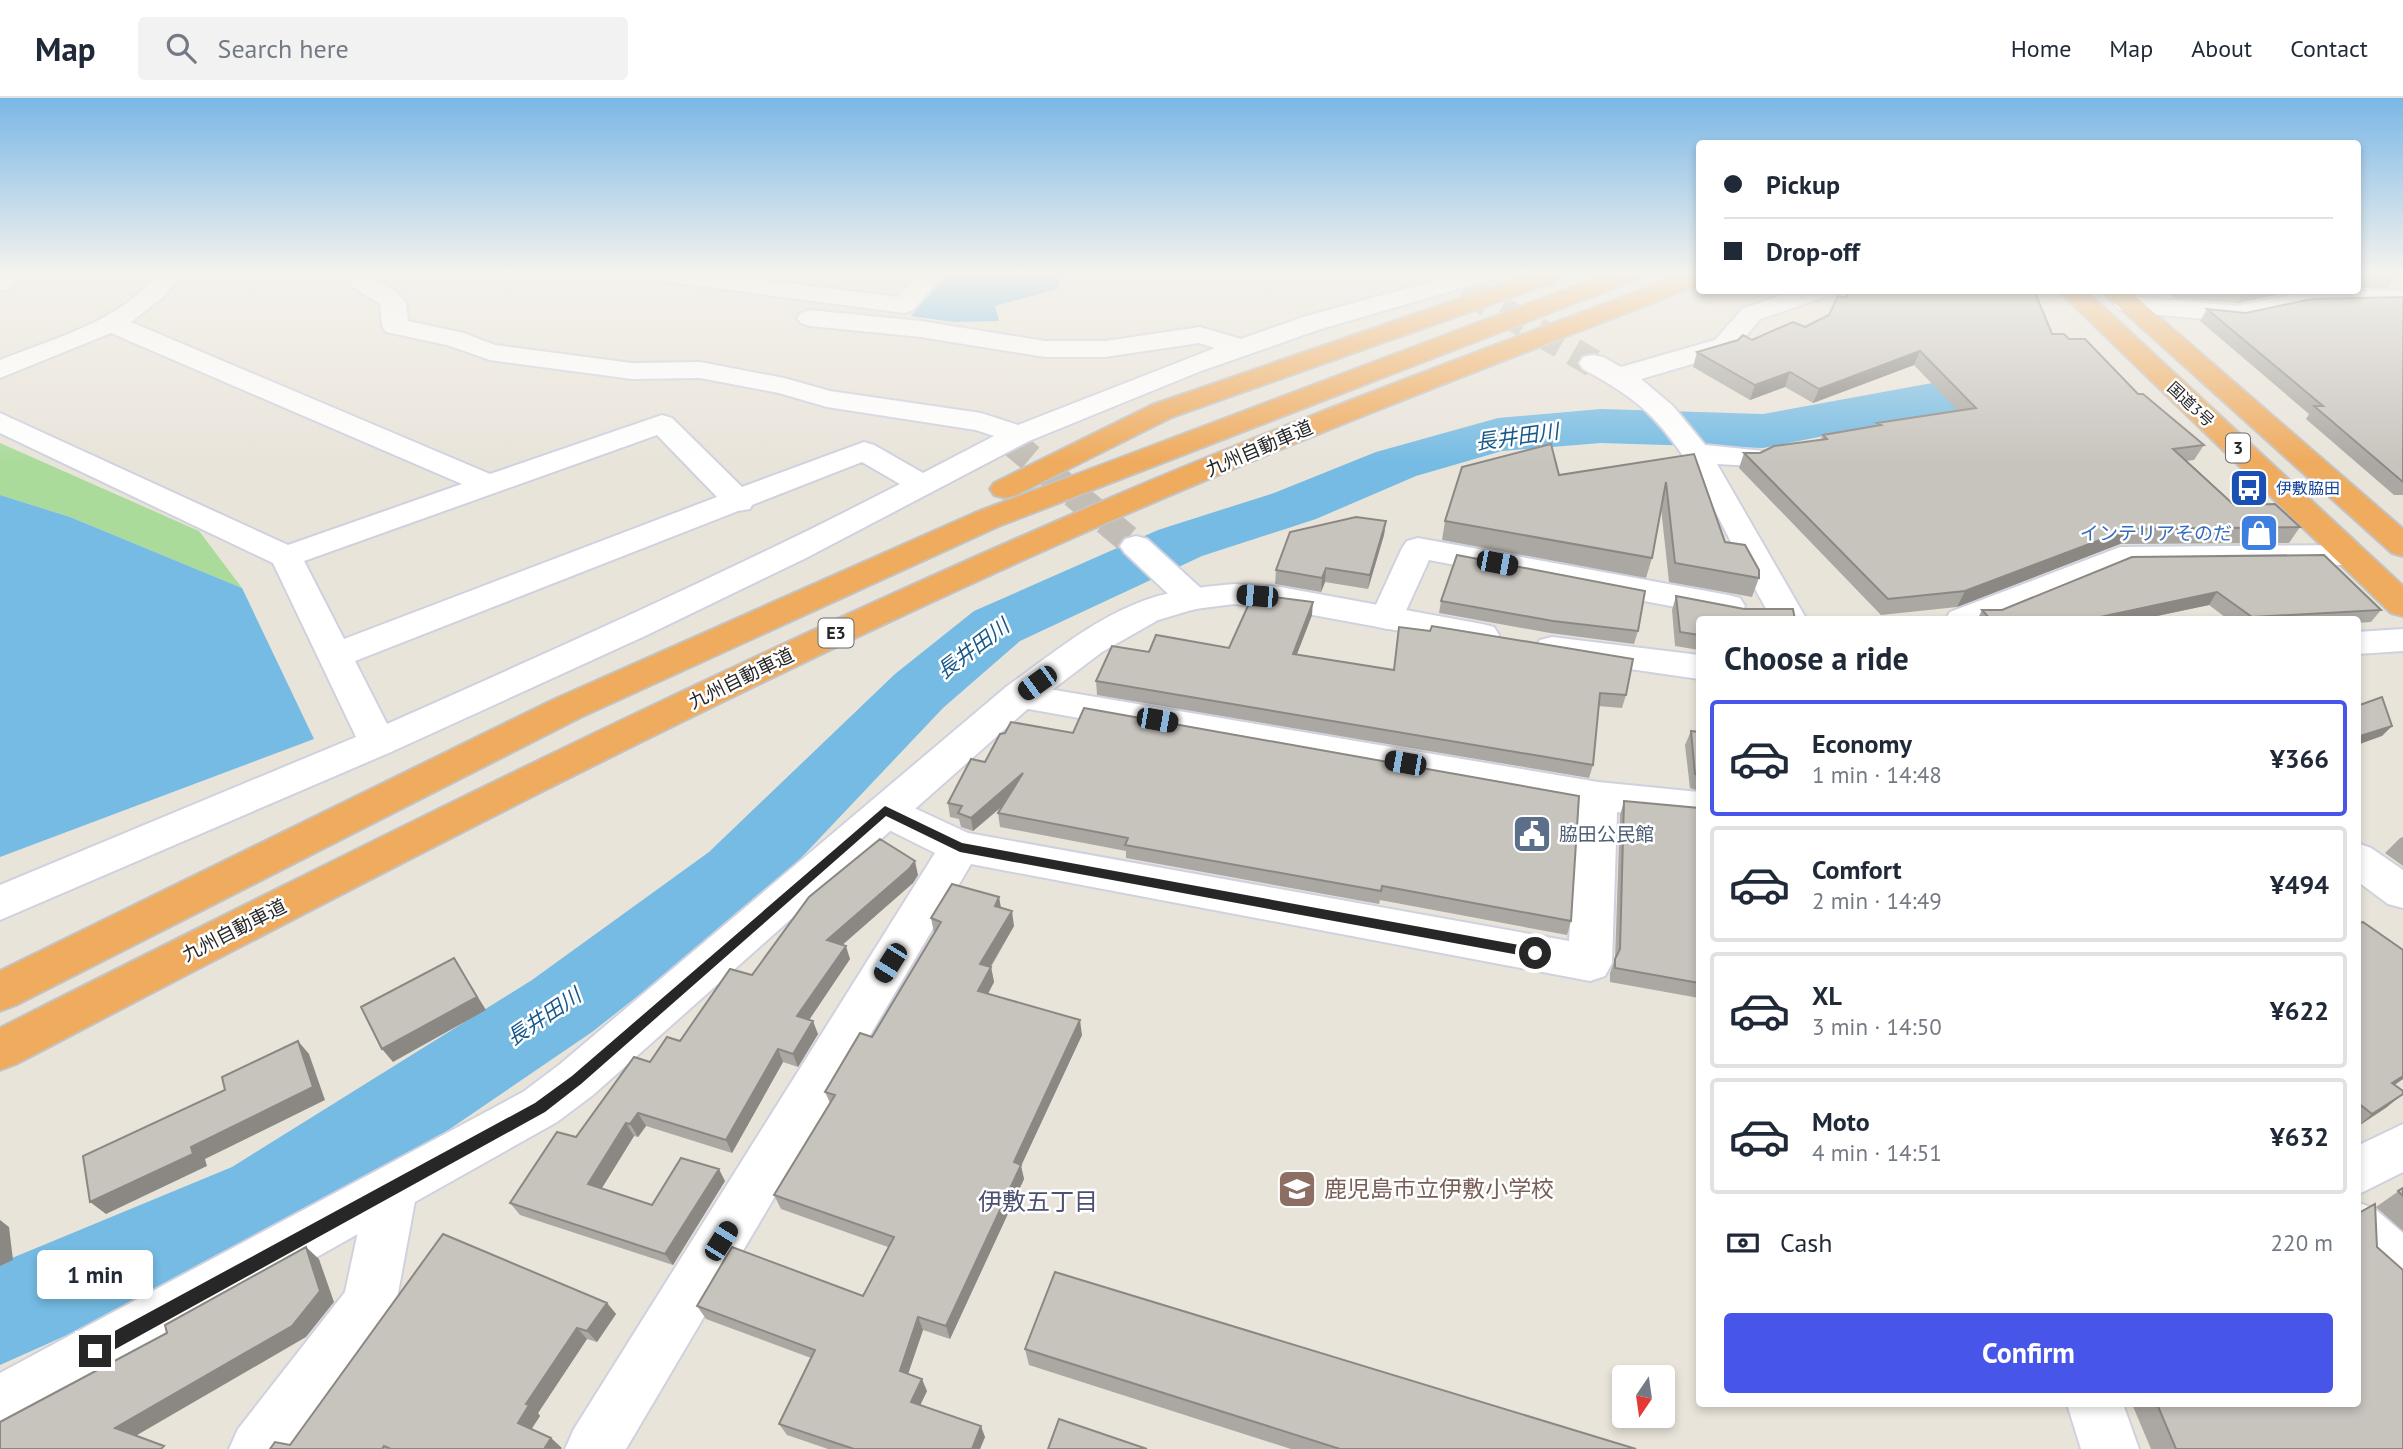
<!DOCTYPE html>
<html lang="en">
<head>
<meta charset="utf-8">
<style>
	body { margin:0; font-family:"PT Sans","Noto Sans JP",sans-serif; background:#f2f2f3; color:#1f2937; height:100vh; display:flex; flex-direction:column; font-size:26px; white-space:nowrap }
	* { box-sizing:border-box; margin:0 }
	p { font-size:23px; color:#747a83 }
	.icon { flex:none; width:38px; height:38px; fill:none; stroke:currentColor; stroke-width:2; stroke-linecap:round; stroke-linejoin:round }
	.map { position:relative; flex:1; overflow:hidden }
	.details { position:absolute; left:1696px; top:518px; width:665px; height:791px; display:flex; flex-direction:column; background:#fff; border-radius:7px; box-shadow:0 4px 10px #0003 }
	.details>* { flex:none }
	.hud { position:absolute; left:1696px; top:42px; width:665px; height:154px; border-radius:7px; box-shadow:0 4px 10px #0003; display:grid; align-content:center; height:154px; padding:0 28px; background:#fff }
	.needle { width:46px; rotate:193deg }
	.fabs { position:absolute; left:1612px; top:1267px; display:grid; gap:14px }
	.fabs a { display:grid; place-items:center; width:63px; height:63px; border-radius:7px; background:#fff; box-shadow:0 4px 10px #0003; font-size:35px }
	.end { position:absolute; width:32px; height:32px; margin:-16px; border:9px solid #272727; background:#fff; box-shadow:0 0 0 4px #fff }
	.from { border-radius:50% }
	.bubble { position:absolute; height:49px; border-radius:7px; background:#fff; box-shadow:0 4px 10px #0003; font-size:23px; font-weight:700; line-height:49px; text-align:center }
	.car { position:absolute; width:21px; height:42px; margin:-21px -10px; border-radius:9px; box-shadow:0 0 5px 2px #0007; background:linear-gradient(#222 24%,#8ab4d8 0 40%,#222 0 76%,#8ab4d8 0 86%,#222 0) }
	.hud b { display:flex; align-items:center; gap:24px; height:66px; font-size:26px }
	.hud b+b { border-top:2px solid #e0e1e3 }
	.hud i { width:18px; height:18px; background:#1f2937 }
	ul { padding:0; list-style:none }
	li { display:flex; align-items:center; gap:21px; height:116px; margin:0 14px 10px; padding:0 14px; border:4px solid #e0e1e3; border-radius:7px }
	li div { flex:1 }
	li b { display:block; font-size:26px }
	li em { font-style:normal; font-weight:700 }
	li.selected { border-color:#4756e9 }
	li>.icon { width:63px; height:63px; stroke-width:1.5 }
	h2 { padding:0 28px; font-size:32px; line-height:84px }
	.pay { display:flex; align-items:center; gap:18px; height:77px; padding:0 28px; font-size:26px }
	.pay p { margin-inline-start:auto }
	.primary-button { display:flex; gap:14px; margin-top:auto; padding:14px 28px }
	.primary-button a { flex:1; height:80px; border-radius:7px; background:#4756e9; color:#fff; font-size:28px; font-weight:700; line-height:80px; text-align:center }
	header { display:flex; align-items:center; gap:42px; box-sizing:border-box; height:98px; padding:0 35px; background:#fff; border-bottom:2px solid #e0e1e3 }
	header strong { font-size:33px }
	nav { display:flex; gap:38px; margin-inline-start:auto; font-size:24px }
	.search { width:490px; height:63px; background:#f2f2f3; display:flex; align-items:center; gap:18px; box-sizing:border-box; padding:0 24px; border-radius:7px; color:#747a83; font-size:26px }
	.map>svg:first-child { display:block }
	.green { fill:#aadb9b }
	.water { fill:#75bbe3 }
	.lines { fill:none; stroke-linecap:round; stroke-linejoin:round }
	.river { fill:#75bbe3; fill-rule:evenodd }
	.street-tunnel { stroke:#c2beb6; stroke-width:28; stroke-dasharray:28 14; stroke-linecap:butt }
	.street-casing { stroke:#cfd1df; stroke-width:4 }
	.secondary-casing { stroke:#cfd1df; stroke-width:4 }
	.highway-casing { stroke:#c3c3c3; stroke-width:4 }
	.street { fill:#fff; fill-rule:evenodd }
	.secondary { fill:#fff; fill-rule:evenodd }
	.highway { fill:#efab5e; fill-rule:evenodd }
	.wall { fill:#aba8a3 }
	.shaded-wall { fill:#8b8884 }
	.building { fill:#c7c3bd; stroke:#8b8884; stroke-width:2 }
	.route { fill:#272727 }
	.labels { text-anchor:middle; stroke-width:5; stroke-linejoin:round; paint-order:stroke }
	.far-street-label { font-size:16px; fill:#272727; stroke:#fff }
	.far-transit-label { font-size:16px; fill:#164399; stroke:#fff; text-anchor:start }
	.shield { fill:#fff; stroke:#686868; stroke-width:2 }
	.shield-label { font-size:18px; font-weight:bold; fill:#272727 }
	.street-label { font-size:19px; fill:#272727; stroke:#fff }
	.shop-label { font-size:19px; fill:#366cbe; stroke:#fff; text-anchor:end }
	.service-label { font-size:19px; fill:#4e5e75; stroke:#fff; text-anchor:start }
	.water-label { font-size:21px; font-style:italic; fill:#18588a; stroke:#fff }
	.near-education-label { font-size:23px; fill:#785e54; stroke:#fff; text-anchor:start }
	.near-neighbourhood-label { font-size:24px; fill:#4c5073; stroke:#fff }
</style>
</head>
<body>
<header>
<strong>Map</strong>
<div class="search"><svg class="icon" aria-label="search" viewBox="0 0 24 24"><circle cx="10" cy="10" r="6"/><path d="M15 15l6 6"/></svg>Search here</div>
<nav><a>Home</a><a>Map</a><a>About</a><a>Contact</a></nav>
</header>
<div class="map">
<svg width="2403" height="1351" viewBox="0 0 2403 1351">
	<rect width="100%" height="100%" fill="#e9e4da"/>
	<path class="green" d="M0 345 199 433 242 490 70 419 0 397Z"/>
	<path class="water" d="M948 176H1061L1058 191 995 208 999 223 954 224 911 218Z
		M0 397 70 419 242 490 314 641 0 759Z"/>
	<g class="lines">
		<path class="river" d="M2046 276 2065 281 2073 292 2065 303 1998 314 1932 317 1763 350 1601 345 1502 353 1416 378 1316 421 1202 458 1020 543 943 610 765 798 592 934 300 1133 0 1267V1165L232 1069 532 882 709 754 895 576 974 513 1158 432 1274 395 1376 354 1498 320 1601 311 1763 316 1932 285 1998 282Z"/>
		<path class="street-tunnel" d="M1464 191 1593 265
			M1009 342 1136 448"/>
		<g class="street-casing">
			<path id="street" d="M0 176H22L9 191 0 193Z
				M157 176H181L166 197 131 224 490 376 662 317 672 320 742 389 864 344 874 347 923 375 994 338 976 332 827 309 779 295 700 280 632 281 490 262 447 247 386 234 382 228 380 206 353 189 348 176H372L373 180 390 189 406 204 408 223 464 235 495 247 632 265 700 264 784 280 830 293 981 315 1018 327 1215 250 1199 245 1105 259H1045L921 239 810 228 801 225 797 220 801 215 810 212 921 223 1045 243H1105L1200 229 1241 241 1303 219 1458 176H1496L1493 181 1321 231 1201 273 1029 343 806 460 645 538 391 654 0 822V787L356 639 273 465 0 335V315L288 447 462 386 111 235 0 280V262C52 241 122 223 157 176ZM657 337 717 399 344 541 304 463ZM862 364 900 386C732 473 560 549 387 626L355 563 738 413 750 411 752 407Z
				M650 176H717L898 199 919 176H944L913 212 904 215 662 183 653 181Z
				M1796 192H1834L1831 197 1760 221 1733 254 1641 281 1673 308 1705 347 1764 353 1769 359 1764 365 1754 368 1717 366 1807 522H1773C1733 458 1704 373 1653 320 1633 299 1608 285 1583 271L1579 265 1583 259 1593 257 1603 259 1621 269 1715 242 1742 211Z
				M2403 192V208L2304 210 2238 224 2127 214 2118 211 2114 206 2118 201 2127 198 2238 208 2304 194Z
				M1136 438 1147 441 1205 494 1210 501 1205 508 1193 512 1181 508 1125 455 1120 448 1125 441Z
				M1418 440 1728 497 1740 500 1745 508 1740 516 1728 519 1429 462 1399 528 1387 531 1375 528 1370 520 1402 450 1407 443Z
				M2350 447 2361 450 2366 457 2361 464 2350 467 2124 469 1994 522H1945L1950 514 2120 449Z
				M1019 586 1598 684 1699 694V723L1617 714 1612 865 1605 878 1590 883 971 766 626 1351H565L574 1331 935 755 871 723 865 713 871 703 885 698 899 703 968 735 1569 843 1578 709 1006 607 1001 598 1006 589Z
				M2357 745 2371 750 2403 772V810L2388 806 2357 783Z
				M2403 1026V1074L2357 1097V1048Z
				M392 1069 410 1075 417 1092 396 1206 388 1225 293 1351H229L238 1331 345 1194 367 1092 374 1075Z
				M2357 1104 2375 1111 2403 1135V1195L2385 1187 2357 1162Z
				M2067 1306H2123L2139 1351H2081Z"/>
		</g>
		<g class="secondary-casing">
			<path id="secondary" d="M1234 486 1280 489 1482 526 1494 529 1499 537 1494 545 1482 548 1280 511 1234 506 1195 511 1158 522 1102 554 1032 607 593 997 557 1024 20 1326 0 1334V1275L523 994 559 967 1006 589C1047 560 1087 526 1133 507 1164 493 1201 489 1234 486Z
				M2403 531V553L2357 556V534Z
				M1552 539 1699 557V581L1540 558 1534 550 1540 542Z"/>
		</g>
		<g class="highway-casing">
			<path id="highway" d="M1531 176H1555L1557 179 1554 184 1172 319 1016 397 1005 400 994 397 990 391 994 385 1152 307Z
				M1607 176H1640L1637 181 999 428 581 619 16 907 0 913V873L555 601 977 414Z
				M1683 176H1699V187C1476 273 1252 358 1034 457 688 613 352 790 16 966L0 972V930C359 749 718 569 1087 410 1283 325 1484 252 1683 176Z
				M2058 192H2085L2403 488V518L2391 515Z
				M2100 192H2128L2403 431V458L2392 455Z"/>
		</g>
		<use href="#street" class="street"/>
		<use href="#secondary" class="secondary"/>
		<use href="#highway" class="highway"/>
	</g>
	<path class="wall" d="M2357 176H2397L2388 190H2357Z
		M1848 192H2034L2052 236 2069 241 2138 296 2204 347 2194 362 2186 363 2234 407 2300 429 2289 445 2120 446 1957 509 1881 517 1739 370 1744 355H1760L1821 341 1823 337 1876 328 1877 325 1957 312 1914 267 1813 305 1785 289 1750 302 1693 269 1697 254 1805 229 1829 217 1845 199Z
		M2165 192H2299L2238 205 2173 200Z
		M2403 199V397H2394L2306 321 2309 316 2200 223 2207 211 2246 215Z
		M1694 356 1725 444 1759 480 1752 499 1669 484 1661 410 1652 460 1646 480 1442 442 1445 423 1559 377Z
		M1386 423 1384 437 1368 491 1325 484 1321 494 1275 486 1276 472Z
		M2132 459 2381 512 2371 524 2357 525V522H2229L2209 507 2138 522H1977L1982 512H2002Z
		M1676 498 1699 522V552L1675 548 1672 512Z
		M1441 503 1638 533 1634 546 1550 535 1439 515Z
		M1312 517 1297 556 1394 572 1626 597 1622 610 1598 608 1593 667 1589 680 1097 597 1096 583 1149 554 1229 550Z
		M1691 633 1699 634V693L1690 690 1685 647Z
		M971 661 1571 823 1567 837 1380 802 1379 806 1126 760V753L1000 729 998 715 1003 708 973 733 961 729 959 721 950 719 948 705Z
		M1624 703 1699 710V900L1610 884V875L1615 861 1620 717Z
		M2403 739V768L2385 755 2400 740Z
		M918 777 913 785 842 847 850 861 809 922 818 936 798 969 783 964 732 1055 646 1028 638 1039 634 1038 602 1090 652 1107 725 1083 673 1167 520 1117 510 1105 650 964 680 943 752 877Z
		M1001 810 1014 828 991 869 994 884 988 896 1082 937 1021 1068 1024 1081 950 1241 923 1232 908 1276 927 1293 920 1307 985 1339 980 1351H828L787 1337 779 1326 811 1260 706 1221 697 1208 863 1198 888 1149 781 1111 774 1097 830 1005 825 994 872 939 934 835 931 820Z
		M2357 826 2403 981 2395 987 2387 1009 2357 1029Z
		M2403 1090V1133L2376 1109Z
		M2377 1149 2403 1351H2151L2132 1306H2357Z
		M607 1205 616 1216 597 1244 587 1241 538 1315 540 1318 531 1331 551 1340 561 1351H270L290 1347Z
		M1025 1251 1636 1351H1291L1029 1267Z"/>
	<path class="shaded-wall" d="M2245 192H2299L2238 205Z
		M1920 253 1914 267 1813 305 1819 291Z
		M1790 274 1785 289 1750 302 1755 287Z
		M1386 423 1384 437 1368 491 1370 477Z
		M2129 431 2120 446 1957 509 1965 493Z
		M1326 470 1325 484 1321 494 1322 480Z
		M2217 494 2209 507 2138 522H2086Z
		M1313 504 1312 517 1292 569 1293 556Z
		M2392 628 2382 638 2357 647V639Z
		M1023 675 1024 689 973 733 971 720Z
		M915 763 918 777 913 785 832 856 827 842Z
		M999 799 1002 815 995 808Z
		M1012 813 1014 828 983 881 980 866Z
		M846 848 850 861 803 931 797 918Z
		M454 860 486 912 393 964 382 951Z
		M991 869 994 884 981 909 978 893Z
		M1080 922 1082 937 1021 1068 1024 1081 950 1241 946 1228 1014 1064Z
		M813 923 818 936 798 969 793 956Z
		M298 943 309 956 325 1002 205 1061 207 1068 106 1116 90 1104 191 1049Z
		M778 951 783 964 732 1055 726 1042Z
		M2403 978V981L2375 999 2392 985Z
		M2403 996 2387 1009 2357 1029 2372 1016Z
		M638 1015 646 1028 638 1039 630 1026Z
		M626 1025 634 1038 597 1098 588 1086Z
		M719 1071 725 1083 673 1167 665 1156Z
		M0 1122 9 1129 13 1162 0 1168Z
		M306 1149 319 1161 334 1204 306 1239 132 1340 115 1330Z
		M607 1205 616 1216 597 1244 587 1233Z
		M918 1219 923 1232 905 1285 900 1273Z
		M577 1230 587 1241 538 1315 540 1318 529 1335 518 1325 526 1306Z
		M922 1281 927 1293 916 1316 911 1304Z
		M981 1328 985 1339 980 1351H972Z
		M551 1340 562 1350 561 1351H544Z"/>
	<path class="building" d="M1848 192H2034L2052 236H2064L2069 241H2085L2138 296H2143L2204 347 2173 351 2234 407 2275 406 2300 429 2129 431 1965 493 1888 501 1744 355H1760L1774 348 1827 341 1823 337 1881 327 1877 325 1976 310 1920 253 1819 291 1790 274 1755 287 1697 254 1738 242 1743 237 1752 242 1793 224 1805 229 1829 217 1838 198 1846 200Z
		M2403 199V384L2314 308H2323L2207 211 2246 215 2312 201Z
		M1551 346 1559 377 1694 356 1725 444 1745 447 1759 472V480L1675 465 1666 384 1652 460 1445 423 1462 369Z
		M1356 419 1386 423 1370 477 1326 470 1322 480 1276 472 1290 434Z
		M1457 457 1645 493 1638 533 1553 523 1441 503Z
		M2324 457 2381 512 2252 519 2217 494 2086 522H1991L1982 512H2002L2132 459Z
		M1266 498 1313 504 1293 556 1394 572 1399 529 1430 533 1432 528 1633 561 1626 597 1600 595 1593 667 1096 583 1112 548 1149 554 1156 537 1229 550 1252 499 1265 502Z
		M1676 498 1744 511H1793L1795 522H1699V537L1680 534Z
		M2382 599 2392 628 2357 639V608Z
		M1084 610 1579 698 1571 823 1382 788 1381 793 1125 747 1128 740 998 715 1023 675 971 720 958 715 962 708 948 705 971 661 985 664 1000 636 1005 635 1011 624 1073 635Z
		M1691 633 1699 634V678L1695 676Z
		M1624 703 1699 710V885L1615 870V861L1620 851Z
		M880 741 915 763 909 771 827 842 846 848 797 918 813 923 793 956 778 951 726 1042 638 1015 630 1026 626 1025 588 1086 652 1107 681 1060 719 1071 665 1156 510 1105 557 1034 576 1039 634 959 650 964 667 939 680 943 730 871 752 877 809 799Z
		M952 786 999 799 995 808 1012 813 980 866 991 869 978 893 1080 922 1014 1064 1021 1067 946 1228 918 1219 900 1273 922 1281 911 1304 981 1328 972 1351H854L779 1326 815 1252 697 1208 732 1149 863 1198 894 1139 774 1097 835 997 825 994 860 935 872 939 941 824 931 820Z
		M2363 824 2403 852V978L2392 985 2403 993V996L2372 1016 2357 1004V826Z
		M454 860 477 899 382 951 361 909Z
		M298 943 313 989 191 1049 193 1056 90 1104 83 1058 225 992 222 979Z
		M2403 1090V1098L2398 1093Z
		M2375 1106 2377 1149 2403 1172V1351H2176L2157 1306H2357V1116Z
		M443 1136 607 1205 587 1233 577 1230 526 1306 529 1307 518 1325 551 1340 544 1351H391L384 1348 382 1351H270L275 1344 290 1347Z
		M306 1149 320 1193 292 1228 115 1330 164 1348 161 1351H0V1324L167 1235 165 1227Z
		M1055 1174 1636 1351H1340L1025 1251Z
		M1059 1321 1147 1351H1048Z"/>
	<linearGradient id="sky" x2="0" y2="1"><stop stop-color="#7ab7e6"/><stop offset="0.48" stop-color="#f5f3ee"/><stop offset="1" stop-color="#f5f3ee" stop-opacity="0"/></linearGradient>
	<rect width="2403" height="365" fill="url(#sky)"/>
	<path class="route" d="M885 708 962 745 1535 850 1542 855 1535 860 960 754 886 718 581 986 545 1014 101 1259 95 1261 89 1259 87 1253 89 1247 535 1005 572 978Z"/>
	<defs>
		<g id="bus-square" transform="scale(2.0125)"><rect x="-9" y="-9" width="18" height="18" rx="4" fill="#1a4fb4" stroke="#fff"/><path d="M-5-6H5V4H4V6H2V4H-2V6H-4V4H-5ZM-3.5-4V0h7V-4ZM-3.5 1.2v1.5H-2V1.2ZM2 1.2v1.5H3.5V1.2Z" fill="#fff"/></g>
		<g id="shop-square" transform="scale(2.0125)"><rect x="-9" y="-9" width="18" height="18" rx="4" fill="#3f7fe0" stroke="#fff"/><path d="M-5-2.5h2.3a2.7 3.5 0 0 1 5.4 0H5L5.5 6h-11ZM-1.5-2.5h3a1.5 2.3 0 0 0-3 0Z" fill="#fff"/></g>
		<g id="civic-square" transform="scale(2.0125)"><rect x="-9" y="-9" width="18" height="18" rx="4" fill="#5c6f8a" stroke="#fff"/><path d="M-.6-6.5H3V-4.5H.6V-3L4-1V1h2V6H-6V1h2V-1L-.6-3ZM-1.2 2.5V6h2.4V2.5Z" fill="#fff"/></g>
		<g id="school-square" transform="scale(2.0125)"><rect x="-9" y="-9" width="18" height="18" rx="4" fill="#8d6e63" stroke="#fff"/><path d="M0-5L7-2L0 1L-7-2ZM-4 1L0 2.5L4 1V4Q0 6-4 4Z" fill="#fff"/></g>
	</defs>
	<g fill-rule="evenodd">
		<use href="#bus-square" x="2249" y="390"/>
		<use href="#shop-square" x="2259" y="435"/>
		<use href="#civic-square" x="1532" y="736"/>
		<use href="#school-square" x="1297" y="1091"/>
	</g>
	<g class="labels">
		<g class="far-street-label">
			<text transform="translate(2191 306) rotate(43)" y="6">国道3号</text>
		</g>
		<g class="far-transit-label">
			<text x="2276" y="396">伊敷脇田</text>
		</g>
		<g class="shield">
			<rect x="2226" y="335.5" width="24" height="29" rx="5"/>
			<rect x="818.5" y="520.5" width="35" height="29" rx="5"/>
		</g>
		<g class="shield-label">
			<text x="2238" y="356">3</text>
			<text x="836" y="541">E3</text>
		</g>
		<g class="street-label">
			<text transform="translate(1259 350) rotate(-23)" y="7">九州自動車道</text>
			<text transform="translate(741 580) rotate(-26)" y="7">九州自動車道</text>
			<text transform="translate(234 832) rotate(-27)" y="7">九州自動車道</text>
		</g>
		<g class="shop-label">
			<text x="2232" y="442">インテリアそのだ</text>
		</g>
		<g class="service-label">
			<text x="1559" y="743">脇田公民館</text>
		</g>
		<g class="water-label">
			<text transform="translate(1517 339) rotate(-8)" y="7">長井田川</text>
			<text transform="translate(973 551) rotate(-37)" y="7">長井田川</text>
			<text transform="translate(544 919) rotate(-34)" y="7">長井田川</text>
		</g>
		<g class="near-education-label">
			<text x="1324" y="1099">鹿児島市立伊敷小学校</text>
		</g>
		<g class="near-neighbourhood-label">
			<text x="1038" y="1112">伊敷五丁目</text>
		</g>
	</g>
</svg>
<div class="fabs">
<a><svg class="needle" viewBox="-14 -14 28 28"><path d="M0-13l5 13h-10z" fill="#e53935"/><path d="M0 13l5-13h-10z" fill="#747a83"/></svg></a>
</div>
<i class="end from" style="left:1535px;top:855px"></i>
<i class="end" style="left:95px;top:1253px"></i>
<div class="bubble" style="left:37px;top:1152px;width:116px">1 min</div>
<i class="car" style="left:1497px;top:465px;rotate:101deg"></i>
<i class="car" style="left:1257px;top:498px;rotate:275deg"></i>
<i class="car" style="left:1037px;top:585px;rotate:234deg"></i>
<i class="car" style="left:1157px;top:622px;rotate:100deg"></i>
<i class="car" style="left:1405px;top:665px;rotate:280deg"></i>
<i class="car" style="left:890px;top:865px;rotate:212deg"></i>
<i class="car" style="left:721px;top:1143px;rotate:32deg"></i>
<div class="hud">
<b><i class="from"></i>Pickup</b>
<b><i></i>Drop-off</b>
</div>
<section class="details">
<h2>Choose a ride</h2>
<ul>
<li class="selected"><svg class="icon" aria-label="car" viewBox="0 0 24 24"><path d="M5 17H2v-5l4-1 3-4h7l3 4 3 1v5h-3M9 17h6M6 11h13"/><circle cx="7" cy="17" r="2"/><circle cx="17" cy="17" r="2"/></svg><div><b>Economy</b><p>1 min · 14:48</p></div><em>¥366</em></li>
<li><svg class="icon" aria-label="car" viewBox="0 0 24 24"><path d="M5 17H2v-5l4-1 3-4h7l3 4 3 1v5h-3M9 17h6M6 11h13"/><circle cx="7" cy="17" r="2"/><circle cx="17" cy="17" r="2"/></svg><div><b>Comfort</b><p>2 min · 14:49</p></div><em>¥494</em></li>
<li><svg class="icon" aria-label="car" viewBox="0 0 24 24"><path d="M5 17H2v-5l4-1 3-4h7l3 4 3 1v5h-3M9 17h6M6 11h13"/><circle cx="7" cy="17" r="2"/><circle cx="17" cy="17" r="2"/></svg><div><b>XL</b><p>3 min · 14:50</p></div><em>¥622</em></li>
<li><svg class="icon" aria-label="car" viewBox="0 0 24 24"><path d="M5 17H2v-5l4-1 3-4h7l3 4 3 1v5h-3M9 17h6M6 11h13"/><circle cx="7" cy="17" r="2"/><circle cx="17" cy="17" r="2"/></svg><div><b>Moto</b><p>4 min · 14:51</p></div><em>¥632</em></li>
</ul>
<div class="pay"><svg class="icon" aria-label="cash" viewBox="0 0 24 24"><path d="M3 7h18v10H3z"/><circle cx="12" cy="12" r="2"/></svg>Cash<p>220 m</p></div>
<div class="primary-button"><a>Confirm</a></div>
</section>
</div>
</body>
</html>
